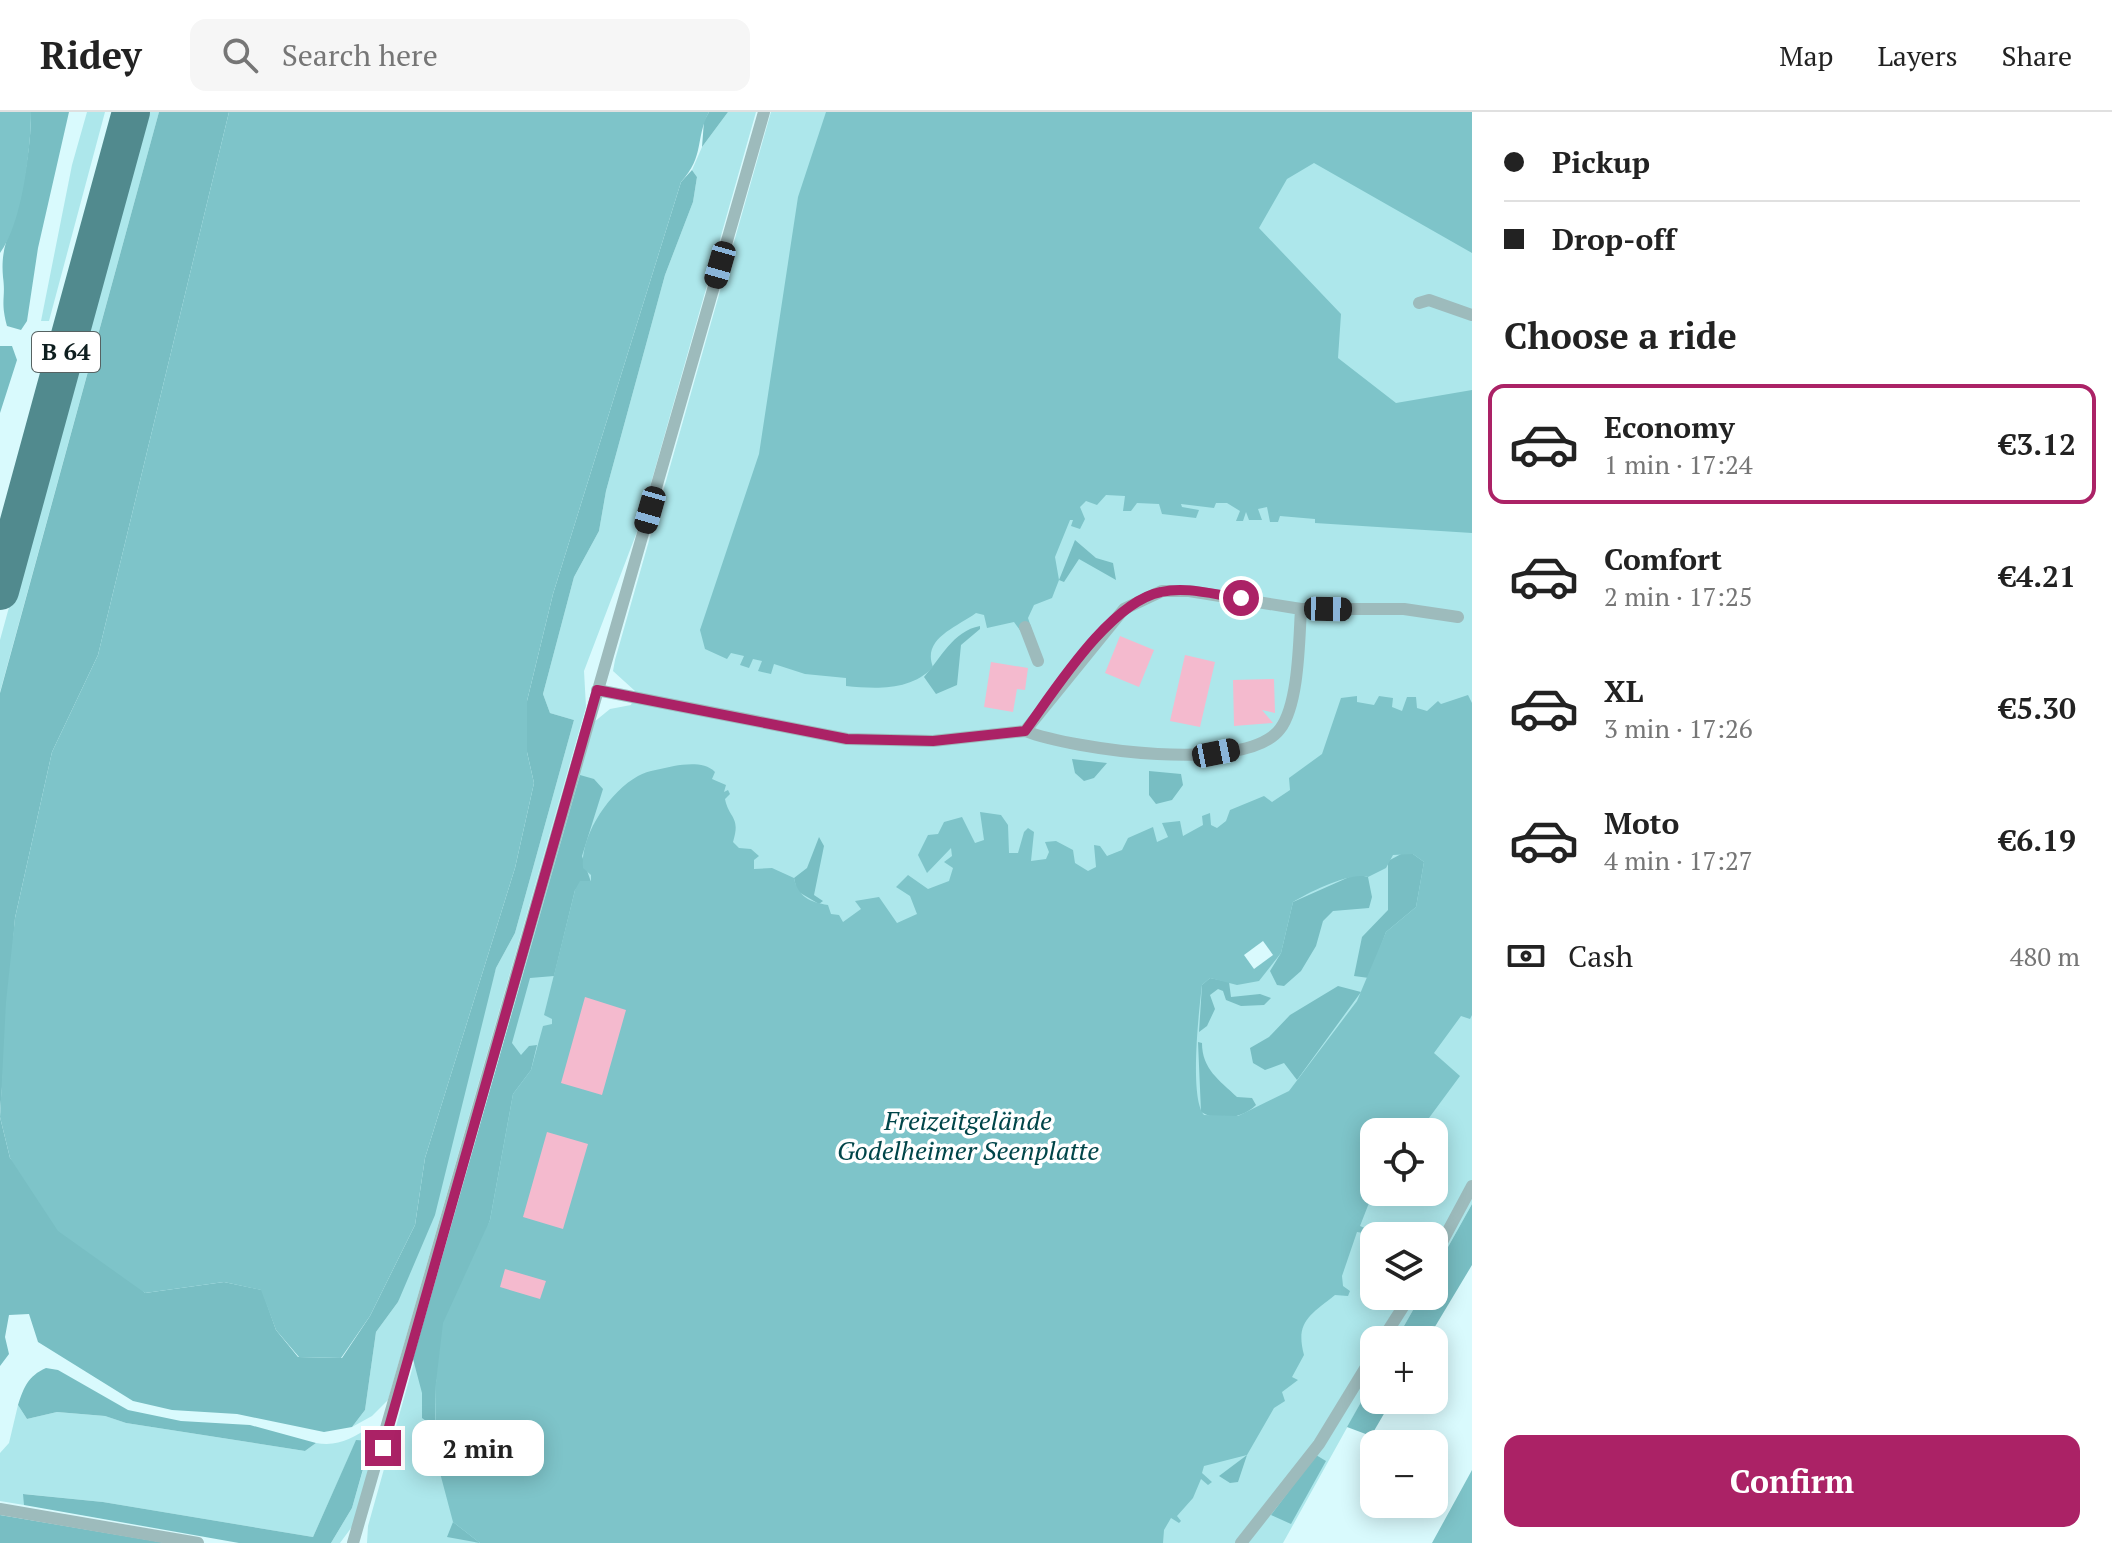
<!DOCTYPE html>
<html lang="en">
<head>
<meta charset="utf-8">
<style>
	body { margin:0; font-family:"PT Serif",serif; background:#f6f6f6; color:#222; height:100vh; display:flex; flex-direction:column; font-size:30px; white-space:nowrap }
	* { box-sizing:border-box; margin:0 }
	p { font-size:26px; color:#767676 }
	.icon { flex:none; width:44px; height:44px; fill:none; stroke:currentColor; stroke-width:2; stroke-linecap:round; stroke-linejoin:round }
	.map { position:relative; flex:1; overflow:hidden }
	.sheet { display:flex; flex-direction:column; background:#fff; width:640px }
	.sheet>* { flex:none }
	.top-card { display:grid; align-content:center; height:176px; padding:0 32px; background:#fff }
	.fabs { position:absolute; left:1360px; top:1006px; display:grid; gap:16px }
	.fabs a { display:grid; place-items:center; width:88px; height:88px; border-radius:16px; background:#fff; box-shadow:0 4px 20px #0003; font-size:40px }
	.end { position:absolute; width:36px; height:36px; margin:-18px; border:10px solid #ab2266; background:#fff; box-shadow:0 0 0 4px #fff }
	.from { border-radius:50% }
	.bubble { position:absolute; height:56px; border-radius:16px; background:#fff; box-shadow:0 4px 20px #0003; font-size:26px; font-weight:800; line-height:56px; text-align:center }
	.car { position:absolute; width:24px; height:48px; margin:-24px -12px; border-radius:10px; box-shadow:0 0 6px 2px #0007; background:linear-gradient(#222 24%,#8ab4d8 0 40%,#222 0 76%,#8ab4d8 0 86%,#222 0) }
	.top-card b { display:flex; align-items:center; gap:28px; height:76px; font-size:30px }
	.top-card b+b { border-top:2px solid #e0e0e0 }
	.top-card i { width:20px; height:20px; background:#222 }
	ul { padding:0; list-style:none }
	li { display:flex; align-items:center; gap:24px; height:120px; margin:0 16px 12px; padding:0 16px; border:4px solid transparent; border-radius:16px }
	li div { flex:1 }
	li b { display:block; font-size:30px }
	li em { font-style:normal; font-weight:800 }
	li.selected { border-color:#ab2266 }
	li>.icon { width:72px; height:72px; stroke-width:1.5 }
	h2 { padding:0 32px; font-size:36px; line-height:96px }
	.pay { display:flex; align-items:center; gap:20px; height:88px; padding:0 32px; font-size:30px }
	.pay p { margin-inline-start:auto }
	.cta { display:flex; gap:16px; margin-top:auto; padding:16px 32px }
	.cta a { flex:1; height:92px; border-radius:16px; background:#ab2266; color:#fff; font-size:32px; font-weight:800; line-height:92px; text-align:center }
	header { display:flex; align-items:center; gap:48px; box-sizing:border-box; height:112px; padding:0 40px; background:#fff; border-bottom:2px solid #e0e0e0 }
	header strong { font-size:38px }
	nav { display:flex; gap:44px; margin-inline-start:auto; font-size:28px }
	.search { width:560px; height:72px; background:#f6f6f6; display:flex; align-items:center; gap:20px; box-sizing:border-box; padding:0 28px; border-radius:16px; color:#767676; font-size:30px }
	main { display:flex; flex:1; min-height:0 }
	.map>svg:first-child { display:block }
	.green { fill:#ade7eb; fill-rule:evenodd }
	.forest { fill:#78bec3 }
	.water { fill:#7ec4c9; fill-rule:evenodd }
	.pier { fill:#d9fafd }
	.building { fill:#f4bace }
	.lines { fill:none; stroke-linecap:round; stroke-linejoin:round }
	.lane { stroke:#9dbbbc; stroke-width:12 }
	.primary { stroke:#518a8e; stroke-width:38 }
	.route { stroke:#ab2266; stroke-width:10 }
	.labels { text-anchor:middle; stroke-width:7; stroke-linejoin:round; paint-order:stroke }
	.shield { fill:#fff; stroke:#566262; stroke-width:2 }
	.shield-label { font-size:24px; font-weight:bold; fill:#0e1e1f }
	.park-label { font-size:26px; font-style:italic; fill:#004549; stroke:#fff }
</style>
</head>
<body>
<header>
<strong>Ridey</strong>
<div class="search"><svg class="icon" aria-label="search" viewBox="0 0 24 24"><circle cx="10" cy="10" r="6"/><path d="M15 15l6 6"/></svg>Search here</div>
<nav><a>Map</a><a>Layers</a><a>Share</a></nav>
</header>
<main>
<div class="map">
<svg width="1472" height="1431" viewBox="0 0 1472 1431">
	<rect width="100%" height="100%" fill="#d9fafd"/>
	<path class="green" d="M87 0H105L49 209H41L72 53Z
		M145 0H159L0 580V528Z
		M728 0H756L638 417 584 559 586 595 388 1288 372 1304 352 1315 365 1298 376 1220 398 1190 496 856 515 821 574 608 550 601 543 582 574 465 599 419 606 379 665 163 693 90 697 65 692 58 702 35Z
		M771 0H1472V1092L1434 1160V1124H1374V1184H1421L1396 1228H1374V1267L1283 1431H367L368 1414 594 610 610 597 631 593 635 579 613 559 615 548ZM1374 1020H1434V1080H1374Z
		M18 1293 27 1307 57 1300 105 1304 126 1311 305 1339 316 1331C339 1335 351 1326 371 1315L382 1320 354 1412 340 1431H331L352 1396 371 1330 356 1329 313 1425 103 1390 24 1382V1393L0 1389V1341L9 1331Z"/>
	<path class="forest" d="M31 0H69L38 136 27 209 21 218 7 214C0 188 6 186 3 165 0 132 12 119 20 88 26 59 31 29 31 0Z
		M159 0H229L98 543 52 640 15 806 0 1001V581Z
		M709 0H728L702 35 704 9Z
		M692 58 697 65 693 90 665 163 606 379 599 419 574 465 543 582 550 601 574 608 515 821 496 856 435 1103 398 1190 376 1220 365 1298 352 1315 324 1320 237 1302 172 1298 133 1289 38 1230 29 1202 9 1203 5 1225 9 1242 0 1254V1005L10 1046 145 1181 224 1170 262 1178 276 1218 298 1245 342 1246 370 1204 415 1113 425 1046 515 756 534 671 527 640V589L553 482 681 70Z
		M0 234H12L17 248 0 301Z
		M1075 428 1096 446 1113 451 1116 468 1079 447 1064 470 1059 468Z
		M980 514V517L961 533 957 573 936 582 924 565C941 546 953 519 980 514Z
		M1072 647 1107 651 1094 666 1084 669 1075 661Z
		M1149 659 1181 662 1183 673 1172 688 1156 692 1149 683Z
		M580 663 594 667 603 677 582 744 591 770 575 778 554 864 530 866 512 931 521 943 529 934 537 933 531 958 513 982 490 1108 436 1270 435 1311 430 1312 422 1306V1281L413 1247Z
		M819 725 824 734 814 783 823 789 819 792 797 779 794 766 807 756Z
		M1403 741 1413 742 1424 750 1416 795 1386 820 1369 866 1354 864 1362 825 1388 798V749Z
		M1356 762 1368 765 1372 785 1369 796 1333 799 1323 809 1316 834 1301 859 1284 874 1277 873 1270 859 1281 841 1293 790Z
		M1210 866 1229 870 1231 885 1260 882 1271 886 1264 893 1241 894 1226 888 1223 879 1218 877 1210 883 1215 897 1207 914 1199 920 1202 873Z
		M1338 874 1361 880 1297 968 1284 951 1265 958 1253 951 1250 936 1269 925 1290 903Z
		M1198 930 1202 931C1202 957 1219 968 1237 985L1252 986 1256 993C1242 1007 1217 1010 1201 1000Z
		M1472 1092V1153L1427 1228H1396L1421 1184H1434V1160Z
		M46 1256 58 1258 128 1298 181 1309 250 1313 316 1331 305 1339 126 1311 105 1304 57 1300 27 1307 18 1293C24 1275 28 1264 46 1256Z
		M1374 1267V1288H1392L1371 1324 1347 1315Z
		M356 1328 371 1329 352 1396 331 1431H239L24 1393 23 1382 103 1390 313 1425Z
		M1247 1343 1238 1370 1230 1371 1219 1364Z
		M1316 1343 1326 1349 1291 1412 1271 1403Z
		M0 1403 166 1431H0Z
		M453 1410 480 1431 447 1425Z"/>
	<path class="water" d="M0 0H31C31 36 22 112 0 141Z
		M229 0H709C695 26 705 44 681 70L553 482 527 589V640L534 671 515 756 425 1046 415 1113 370 1204 341 1246 299 1245 276 1218 261 1178 224 1170 145 1181 58 1119 10 1046 0 1005 6 890 15 806 52 640 98 543Z
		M826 0H1472V141L1314 51 1287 67 1259 116 1341 202 1338 246 1396 291 1472 278V421L1315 411V407L1280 404 1278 410H1270L1267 395 1258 397 1262 408H1249L1246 400 1243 409H1236L1240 399 1227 391H1216L1214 396 1181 392 1182 395 1199 398 1196 406 1162 402 1159 392 1137 391 1131 399H1123L1125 384 1106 383 1097 393 1086 389 1080 395 1085 407 1080 417 1071 414 1073 408H1070L1055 445 1059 468 1052 486 1034 493 1028 506 1032 518 1022 521 1014 510 987 516 984 503 976 501C955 516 922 527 933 555 911 579 876 577 846 574V566L805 562 774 552 771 562 758 559 762 549 753 547 749 556 740 553 744 544 731 541 727 547 705 537 700 518 759 342 798 85Z
		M1468 583 1472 591V903L1470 907 1461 904 1434 941 1460 964 1426 1010 1425 1020H1374V1078L1360 1114 1372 1119 1370 1122 1357 1120 1342 1164 1343 1174 1350 1179 1348 1184 1335 1183C1310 1203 1295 1210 1304 1243L1292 1265 1298 1268 1282 1280 1285 1289 1274 1296 1247 1343 1204 1354 1202 1361 1212 1370 1208 1373 1201 1367 1193 1386 1177 1404 1181 1409 1179 1411 1171 1406 1164 1418 1163 1431H480L453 1410 435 1342 436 1270 443 1211 490 1108 513 982 531 958 543 914 552 912V907L544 903 575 778 580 769H591V763L583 756C580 724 609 680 638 664 649 658 662 657 674 654 687 652 705 650 715 660L712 667 726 673 724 680 728 678 730 682 725 687C729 707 741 704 733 730L739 736 751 737 759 744 754 748V757L772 756 794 766C798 785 810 790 828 793L831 802 839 803 843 810 861 797 855 789 879 785 897 811 917 802 910 784 896 775 908 763 928 777 949 769 953 756 944 750 952 744 951 736 927 761 918 743 928 723 938 722 944 710 962 705 975 731 984 728 980 700 1001 703 1008 713 1009 741H1018L1024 720 1028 716 1034 720 1031 749 1046 747 1049 740 1045 730 1056 729 1073 738 1075 751 1088 759 1096 755 1094 733 1100 734 1107 744 1122 738 1128 726 1153 715 1157 730 1168 725 1162 711 1180 709 1183 724 1203 713 1202 704 1210 701 1211 713 1217 716 1226 709 1230 698 1264 684 1272 690 1290 678 1289 666 1322 642 1341 586 1357 584V590L1374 593 1379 584 1393 586 1392 595 1402 599 1407 585H1416L1417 596 1427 599 1438 589 1441 592ZM1413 742 1424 750 1416 795 1386 820 1357 889 1289 979 1238 1004 1204 1003C1189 986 1199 898 1202 873L1210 866 1237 873 1259 869 1281 841 1293 790C1309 780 1352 759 1368 765L1386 756 1393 743Z
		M1472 1358V1431H1432Z"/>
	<path class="pier" d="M1263 829 1273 843 1254 857 1244 843Z"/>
	<path class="building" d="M1120 524 1154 538 1139 575 1105 561Z
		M1185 543 1215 550 1200 615 1170 609Z
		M991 550 1028 556 1025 578 1017 577 1013 600 984 595Z
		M1274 567 1275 601 1262 598 1273 611 1234 614 1233 568Z
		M585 885 626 898 602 983 561 971Z
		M547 1020 588 1032 563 1117 523 1105Z
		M505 1157 546 1169 540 1187 500 1175Z"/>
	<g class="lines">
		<path class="lane" d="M1419 191 1429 188 1472 203
			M1025 515 1038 549
			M597 578 847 627 933 629 1025 619 1124 497 1162 479H1189L1301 497H1404L1458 505
			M1025 619C1072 637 1246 663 1280 617 1299 592 1299 528 1301 497
			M1434 1145 1472 1074
			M1382 1228 1410 1184
			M0 1397 198 1431
			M353 1431 764 0
			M1241 1431 1319 1332 1374 1242"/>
		<path class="primary" d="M0 479 131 0"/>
	</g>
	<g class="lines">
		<path class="route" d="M383 1336 597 578 847 627 933 629 1025 619C1055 578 1110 490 1161 480 1187 474 1215 483 1241 486"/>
	</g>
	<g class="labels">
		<rect class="shield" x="32" y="220" width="68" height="40" rx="6"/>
		<g class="shield-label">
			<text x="66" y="248">B 64</text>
		</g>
		<g class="park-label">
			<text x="968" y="1018">Freizeitgelände<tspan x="968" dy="30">Godelheimer Seenplatte</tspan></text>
		</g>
	</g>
</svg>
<div class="fabs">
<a><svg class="icon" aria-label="locate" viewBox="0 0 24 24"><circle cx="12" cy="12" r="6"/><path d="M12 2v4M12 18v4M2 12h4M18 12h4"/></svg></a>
<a><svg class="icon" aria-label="layers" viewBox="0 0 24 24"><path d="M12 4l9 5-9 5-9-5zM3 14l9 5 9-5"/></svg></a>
<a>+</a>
<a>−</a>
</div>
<i class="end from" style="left:1241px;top:486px"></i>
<i class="end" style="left:383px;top:1336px"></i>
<div class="bubble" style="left:412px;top:1308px;width:132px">2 min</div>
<i class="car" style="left:720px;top:153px;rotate:196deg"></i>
<i class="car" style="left:650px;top:398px;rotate:196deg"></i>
<i class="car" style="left:1328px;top:497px;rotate:91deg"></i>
<i class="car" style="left:1216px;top:641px;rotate:79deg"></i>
</div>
<section class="sheet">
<div class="top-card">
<b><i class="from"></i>Pickup</b>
<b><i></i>Drop-off</b>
</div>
<h2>Choose a ride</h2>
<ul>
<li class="selected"><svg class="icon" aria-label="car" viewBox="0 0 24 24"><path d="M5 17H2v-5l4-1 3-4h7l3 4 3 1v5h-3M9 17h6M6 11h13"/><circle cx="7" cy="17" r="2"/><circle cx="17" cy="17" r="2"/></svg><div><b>Economy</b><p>1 min · 17:24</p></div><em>€3.12</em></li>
<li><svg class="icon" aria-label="car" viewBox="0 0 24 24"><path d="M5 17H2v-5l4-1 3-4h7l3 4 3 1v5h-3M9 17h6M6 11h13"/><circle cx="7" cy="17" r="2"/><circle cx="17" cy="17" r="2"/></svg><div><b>Comfort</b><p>2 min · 17:25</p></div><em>€4.21</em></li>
<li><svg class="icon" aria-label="car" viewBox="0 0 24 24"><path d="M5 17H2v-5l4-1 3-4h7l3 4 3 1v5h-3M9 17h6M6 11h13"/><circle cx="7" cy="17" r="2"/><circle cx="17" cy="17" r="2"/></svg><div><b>XL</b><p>3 min · 17:26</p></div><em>€5.30</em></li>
<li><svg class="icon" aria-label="car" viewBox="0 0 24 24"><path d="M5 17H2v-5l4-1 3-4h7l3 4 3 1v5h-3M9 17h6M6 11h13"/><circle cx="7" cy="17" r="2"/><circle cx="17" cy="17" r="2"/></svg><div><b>Moto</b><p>4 min · 17:27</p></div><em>€6.19</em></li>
</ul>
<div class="pay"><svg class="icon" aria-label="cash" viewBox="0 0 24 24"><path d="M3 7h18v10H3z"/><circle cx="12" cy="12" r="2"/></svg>Cash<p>480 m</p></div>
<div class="cta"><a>Confirm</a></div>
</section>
</main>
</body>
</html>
